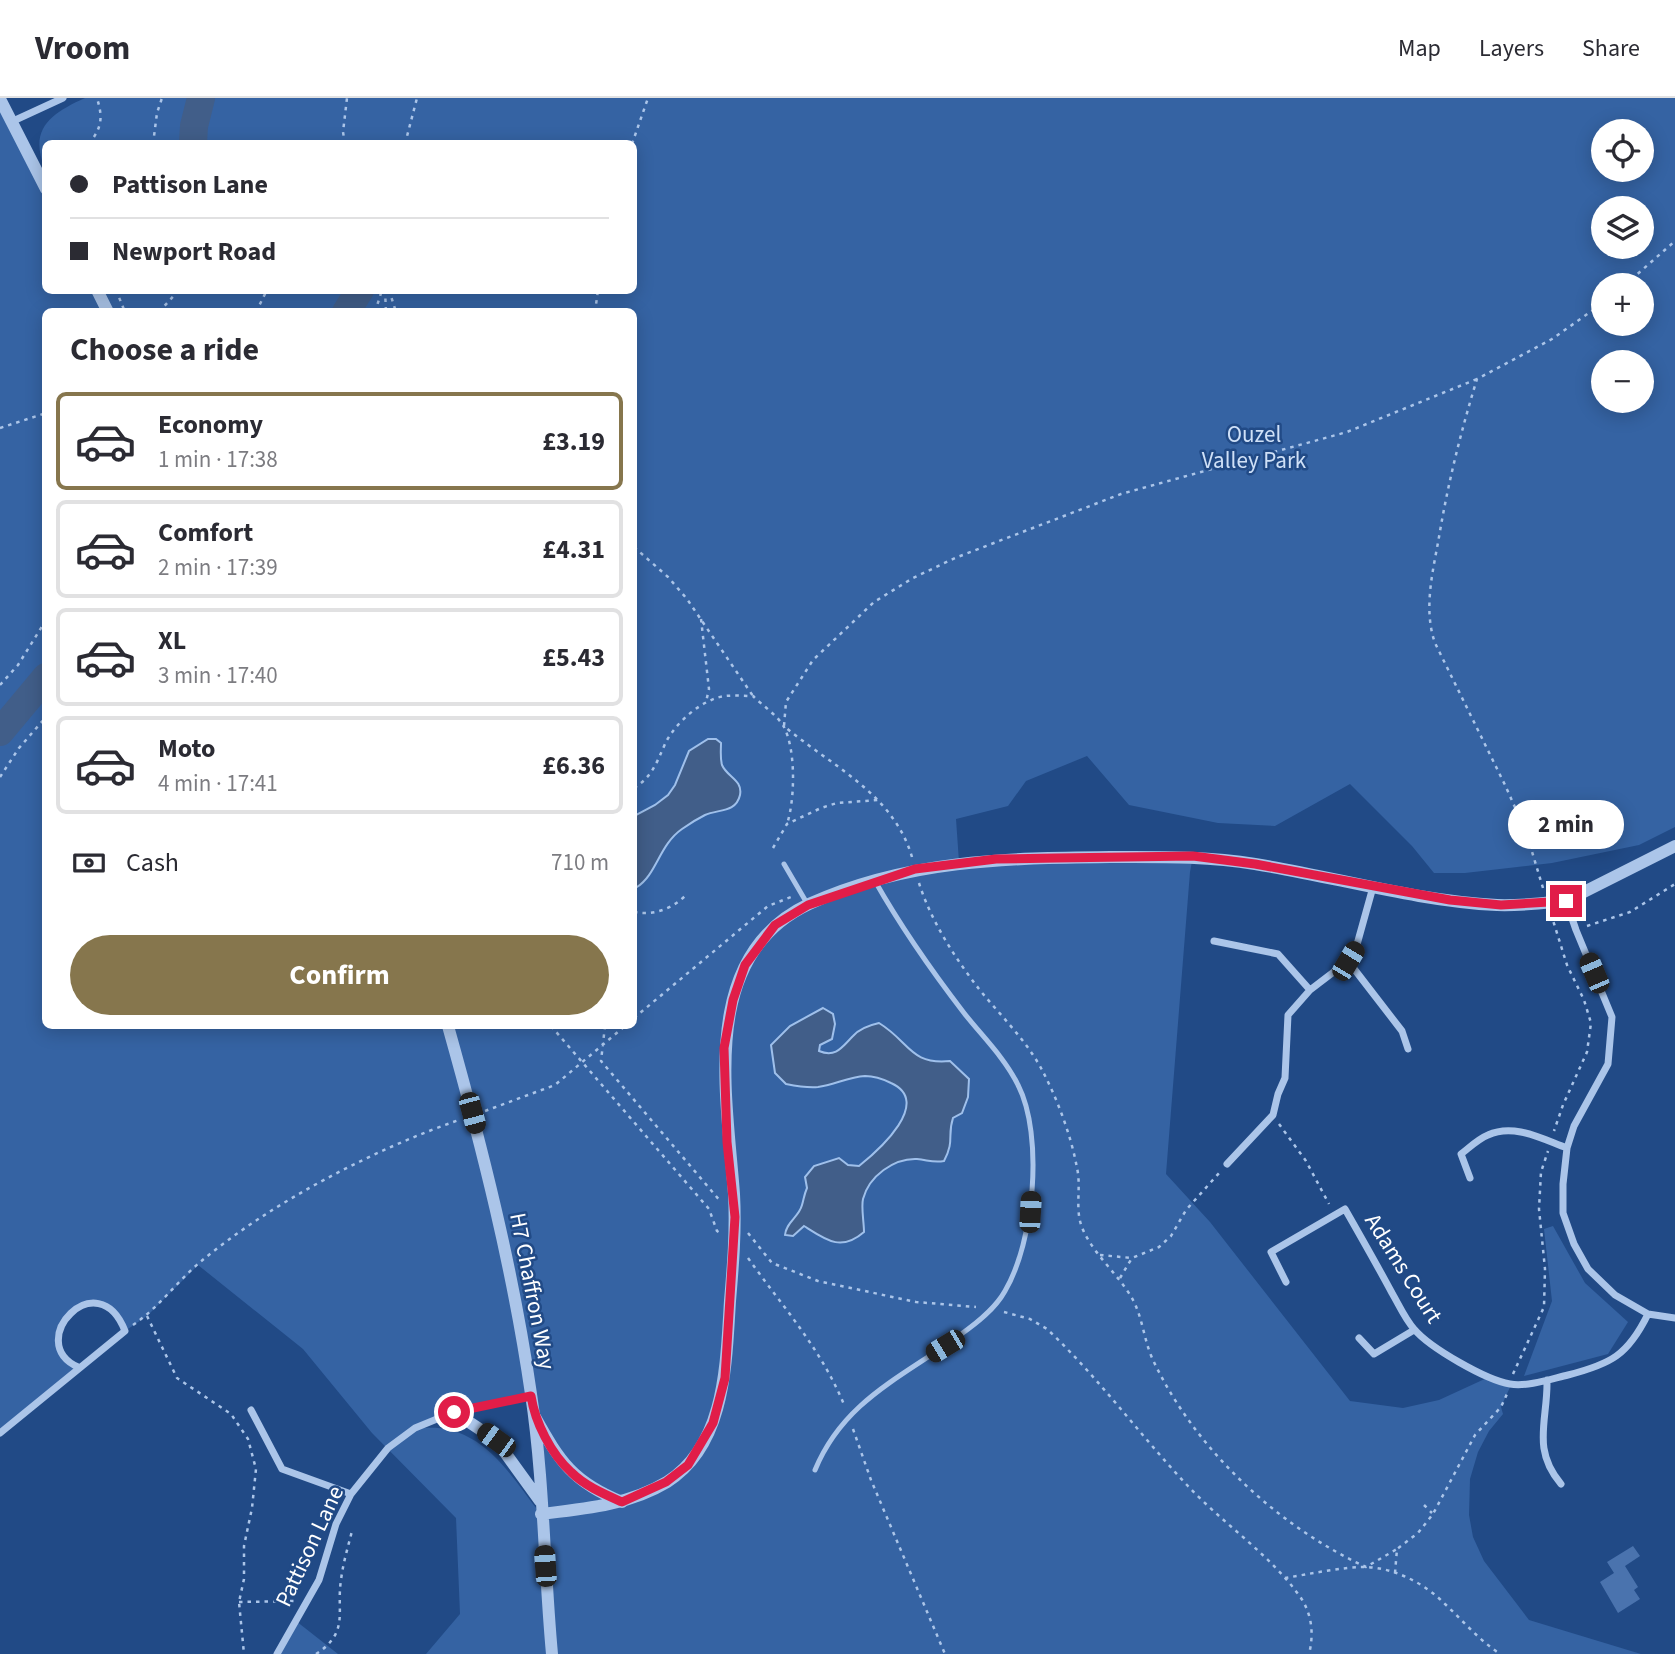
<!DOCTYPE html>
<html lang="en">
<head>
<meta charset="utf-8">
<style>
	body { margin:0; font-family:"Source Sans 3",sans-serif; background:#f2f2f3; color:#2b2b33; height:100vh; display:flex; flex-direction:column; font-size:26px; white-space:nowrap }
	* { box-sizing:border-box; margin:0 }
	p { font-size:23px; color:#7c7c81 }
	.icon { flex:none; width:38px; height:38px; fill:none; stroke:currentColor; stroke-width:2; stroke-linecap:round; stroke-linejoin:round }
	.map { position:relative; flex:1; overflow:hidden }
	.side { position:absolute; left:42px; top:210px; width:595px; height:721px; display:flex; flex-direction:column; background:#fff; border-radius:10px; box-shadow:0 4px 18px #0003 }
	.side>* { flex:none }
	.hud { position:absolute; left:42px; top:42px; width:595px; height:154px; border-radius:10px; box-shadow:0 4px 18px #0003; display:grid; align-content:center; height:154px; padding:0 28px; background:#fff }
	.controls { position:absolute; left:1591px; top:21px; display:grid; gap:14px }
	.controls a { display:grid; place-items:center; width:63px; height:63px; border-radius:50%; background:#fff; box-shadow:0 4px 18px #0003; font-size:35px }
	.end { position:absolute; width:32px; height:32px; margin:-16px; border:9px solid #e11d48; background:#fff; box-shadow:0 0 0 4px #fff }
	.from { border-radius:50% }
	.bubble { position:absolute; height:49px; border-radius:24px; background:#fff; box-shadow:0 4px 18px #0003; font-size:23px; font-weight:700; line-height:49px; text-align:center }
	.car { position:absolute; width:21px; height:42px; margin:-21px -10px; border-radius:9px; box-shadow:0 0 5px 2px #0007; background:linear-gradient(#222 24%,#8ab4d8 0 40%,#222 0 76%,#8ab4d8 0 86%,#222 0) }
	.hud b { display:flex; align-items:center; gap:24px; height:66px; font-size:26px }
	.hud b+b { border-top:2px solid #e1e1e2 }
	.hud i { width:18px; height:18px; background:#2b2b33 }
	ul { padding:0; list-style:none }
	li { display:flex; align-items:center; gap:21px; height:98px; margin:0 14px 10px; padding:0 14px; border:4px solid #e1e1e2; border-radius:10px }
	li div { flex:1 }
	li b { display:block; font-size:26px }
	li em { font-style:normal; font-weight:700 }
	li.current { border-color:#86764d }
	li>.icon { width:63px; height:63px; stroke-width:1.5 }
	h2 { padding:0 28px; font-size:32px; line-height:84px }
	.pay { display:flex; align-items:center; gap:18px; height:77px; padding:0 28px; font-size:26px }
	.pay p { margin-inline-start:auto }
	.button { display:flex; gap:14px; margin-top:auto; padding:14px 28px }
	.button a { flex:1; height:80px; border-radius:42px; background:#86764d; color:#fff; font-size:28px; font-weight:700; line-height:80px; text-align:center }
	header { display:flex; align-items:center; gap:42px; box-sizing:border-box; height:98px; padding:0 35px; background:#fff; border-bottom:2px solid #e1e1e2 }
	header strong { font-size:33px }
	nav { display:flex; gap:38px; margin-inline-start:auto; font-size:24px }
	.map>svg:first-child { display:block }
	.green { fill:#3563a3; fill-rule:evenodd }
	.water { fill:#415e89; stroke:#9fc0eb; stroke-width:2 }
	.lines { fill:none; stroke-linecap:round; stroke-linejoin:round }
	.river { stroke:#415e89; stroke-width:28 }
	.building { fill:#4a73ae }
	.path { stroke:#abc5e9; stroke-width:2.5; stroke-dasharray:3.5 5; stroke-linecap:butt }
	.service { stroke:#abc5e9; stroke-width:5 }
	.minor { stroke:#abc5e9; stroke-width:7 }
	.tertiary { stroke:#abc5e9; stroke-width:12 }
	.route { stroke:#e11d48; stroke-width:9 }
	.labels { text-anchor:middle; stroke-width:5; stroke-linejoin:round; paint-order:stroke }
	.park-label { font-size:23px; fill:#cfe0f7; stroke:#214a86 }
	.street-label { font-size:23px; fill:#fff; stroke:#214a86 }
</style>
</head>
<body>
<header>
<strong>Vroom</strong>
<nav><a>Map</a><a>Layers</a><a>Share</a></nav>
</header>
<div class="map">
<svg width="1675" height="1556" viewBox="0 0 1675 1556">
	<rect width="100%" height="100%" fill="#214a86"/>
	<path class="green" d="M85 0H1675V729L1639 747 1552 765 1465 775H1434L1412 748 1350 686 1275 728 1218 725 1129 707 1087 658 1026 683 1008 708 956 721 959 764 1193 758 1190 774 1166 1076 1210 1124 1350 1303 1403 1310 1439 1302 1489 1279 1511 1287 1501 1309 1503 1316 1489 1333 1478 1354 1470 1381 1469 1417 1473 1439 1484 1463 1529 1522 1641 1556H426L460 1516 456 1420 372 1335 303 1251 198 1167 147 1218 125 1233 105 1208 86 1206 62 1224V1254L78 1269 0 1335V8L45 85 46 192H634V46H46L45 71C28 30 52 15 85 0ZM1603 33H1642V72H1603ZM1603 110H1642V149H1603ZM1603 187H1642V226H1603ZM46 214H634V928H46ZM1603 264H1642V303H1603ZM531 1298 540 1415C514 1383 493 1343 450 1332 440 1329 428 1330 417 1330L484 1307Z
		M1553 1128 1585 1185 1628 1224 1608 1256 1524 1278 1552 1203 1544 1131Z
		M296 1523 338 1556H277Z"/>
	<path class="water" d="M708 641H716L721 645C721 652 720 660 722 667 727 679 743 682 740 697 736 715 718 711 705 717 697 721 689 726 682 731 659 747 657 776 637 789L634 788V718L655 707 668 697 675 687 689 653Z
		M823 910 833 916 835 926 832 941 820 947 819 953C836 960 842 949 853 938 860 930 870 927 879 925 910 944 910 967 950 963L969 981 968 999 962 1015 953 1020C947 1038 955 1042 944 1063 933 1065 928 1062 917 1061 894 1060 869 1078 863 1101 861 1110 864 1124 864 1134 841 1154 826 1142 804 1128L793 1138 785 1137C786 1124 799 1119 802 1107 804 1100 804 1097 807 1090L805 1079 814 1068 839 1060 848 1067 859 1068C879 1052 933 1004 891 985 883 981 874 978 865 978 848 979 834 987 818 989 807 990 796 988 786 986L775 975 771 947 790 928Z"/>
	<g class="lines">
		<path class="river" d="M193 46 194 28 201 0
			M346 214 360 192
			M0 634 46 579"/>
	</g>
	<path class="building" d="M1633 1448 1640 1458 1625 1468 1638 1489 1634 1492 1640 1501 1618 1515 1600 1484 1614 1475 1607 1464Z"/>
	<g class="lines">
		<path class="path" d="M89 46C102 29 103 20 97 0
			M153 46 157 15 162 0
			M345 46 343 34 347 0
			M405 46 417 0
			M632 46 648 0
			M1625 187 1675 143
			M116 192 125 214
			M385 192 386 214
			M389 192 396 214
			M159 214 179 192
			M256 214 267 192
			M375 214 382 192
			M595 214 598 192
			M0 330 46 315
			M634 449 668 479 687 501 753 598
			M701 521 709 591 706 604
			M0 587 18 567 46 522
			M0 679 19 650 46 619
			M634 690C652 679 657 664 665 646 675 625 702 601 725 598 734 597 744 598 753 598 762 607 778 618 784 629 796 652 795 702 787 726
			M773 750 787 726 821 710 837 705 878 702
			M912 759C893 695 831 668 784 628L786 604 813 562 874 504 913 480 955 460 1121 396 1347 334 1477 281
			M919 785C931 823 955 860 979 891 1000 917 1025 941 1041 970 1057 1000 1071 1037 1077 1070 1081 1087 1076 1106 1080 1123 1087 1151 1119 1176 1133 1202 1143 1221 1144 1243 1153 1262 1195 1351 1277 1428 1366 1469L1397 1451
			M1543 790 1526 734 1505 687 1435 545C1423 511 1433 473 1439 439 1448 385 1461 333 1477 281L1552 241 1603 205
			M634 814C653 818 672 811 686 797
			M1551 816 1567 867 1584 902 1591 925 1587 954 1563 1007 1554 1033
			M1587 828 1630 814 1675 786
			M634 920 768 808 791 799
			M551 928 709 1111 717 1133 720 1135
			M605 928 601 963 721 1104
			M485 1013 555 987 625 928
			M1279 1026 1306 1063 1329 1106
			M748 1135 772 1165 818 1183 916 1204 976 1209
			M1100 1157 1132 1160
			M748 1160C783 1209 822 1252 845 1309
			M1120 1180 1132 1160 1159 1149 1171 1138 1186 1112 1220 1074
			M1004 1214 1030 1221 1047 1231C1098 1279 1139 1336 1187 1387 1222 1425 1271 1457 1301 1500 1312 1517 1314 1536 1309 1556
			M147 1218 177 1280 231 1316 248 1341 256 1371 252 1410 244 1448V1481L239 1504 244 1556
			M133 1227C158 1210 176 1185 199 1165 269 1106 372 1052 459 1022
			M1513 1276 1544 1209 1545 1171 1539 1111 1541 1074 1548 1053
			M853 1331 871 1382 945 1556
			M1424 1407 1432 1415
			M1395 1475 1397 1451 1418 1435 1433 1416 1475 1337 1501 1309 1507 1296
			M1285 1480C1310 1476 1341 1469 1366 1469 1394 1470 1424 1485 1444 1505 1463 1523 1478 1541 1500 1556
			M239 1504 296 1503
			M316 1556C350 1534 336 1514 341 1482 343 1465 348 1449 352 1433"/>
		<path class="service" d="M784 766 808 807
			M815 1372C844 1302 903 1279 960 1237 977 1225 995 1211 1005 1193 1034 1144 1044 1038 1018 987 1005 960 982 938 964 915 931 872 901 829 875 783"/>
		<path class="minor" d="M11 24 63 0
			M1566 803 1576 832 1612 919 1608 966 1574 1028 1567 1050 1563 1086V1115L1574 1146 1588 1171 1615 1197 1648 1216 1675 1220
			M1214 843 1278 856 1310 892
			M1348 863 1402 933 1408 951
			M1227 1066 1273 1017 1278 996 1285 980 1288 917 1310 892 1348 863 1356 850 1373 789
			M1470 1080 1461 1056C1469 1050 1478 1041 1488 1037 1514 1025 1542 1041 1567 1050
			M1286 1184 1271 1154 1345 1111C1361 1139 1377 1167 1392 1195 1399 1207 1405 1221 1414 1231 1430 1250 1486 1282 1510 1286 1527 1289 1551 1281 1568 1277 1611 1266 1628 1257 1648 1216
			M1359 1240 1374 1256 1414 1232
			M1547 1282C1548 1322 1531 1351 1561 1386
			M251 1312 282 1371 351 1396
			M0 1335 125 1233C98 1163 23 1244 78 1269
			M277 1556 319 1482 336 1426 351 1396 388 1350 415 1330 454 1314 531 1298"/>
		<path class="tertiary" d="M0 1 46 91
			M97 192 108 214
			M448 928C482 1049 513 1171 531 1296 544 1382 544 1470 552 1556
			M454 1314 496 1342 540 1403
			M535 1319C560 1364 573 1384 622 1404
			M541 1416C584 1411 629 1407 667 1384 726 1347 726 1265 730 1203 733 1168 736 1132 734 1096 727 998 698 858 809 806 905 762 1007 760 1110 759 1160 759 1206 758 1255 766 1336 779 1416 803 1497 807 1520 808 1544 805 1566 803L1675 748"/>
	</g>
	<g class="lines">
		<path class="route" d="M454 1314 531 1298C535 1324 551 1356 571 1374 585 1388 604 1396 622 1404L666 1384 688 1367 713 1325 725 1280 735 1119 727 1044 724 950 733 902 745 867 775 827 808 807 915 771 996 761 1056 760 1193 758 1255 766 1450 802 1501 807 1566 803"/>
	</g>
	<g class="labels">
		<g class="park-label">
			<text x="1254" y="344">Ouzel<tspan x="1254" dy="26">Valley Park</tspan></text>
		</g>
		<g class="street-label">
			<text transform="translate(1404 1170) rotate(58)" y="8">Adams Court</text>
			<text transform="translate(533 1193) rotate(79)" y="8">H7 Chaffron Way</text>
			<text transform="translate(309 1448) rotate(-65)" y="8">Pattison Lane</text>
		</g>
	</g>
</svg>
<div class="controls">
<a><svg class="icon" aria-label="locate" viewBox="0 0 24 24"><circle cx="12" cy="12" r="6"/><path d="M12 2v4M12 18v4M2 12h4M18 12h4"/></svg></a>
<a><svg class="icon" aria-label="layers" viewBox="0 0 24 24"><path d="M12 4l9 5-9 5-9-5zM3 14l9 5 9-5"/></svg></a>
<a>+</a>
<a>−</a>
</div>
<i class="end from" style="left:454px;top:1314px"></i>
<i class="end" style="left:1566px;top:803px"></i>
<div class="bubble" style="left:1508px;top:702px;width:116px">2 min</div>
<i class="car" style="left:1348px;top:863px;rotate:31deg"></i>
<i class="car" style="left:1594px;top:875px;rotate:337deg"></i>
<i class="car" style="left:472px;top:1015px;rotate:165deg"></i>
<i class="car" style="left:1030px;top:1114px;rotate:3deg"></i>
<i class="car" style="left:945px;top:1248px;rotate:239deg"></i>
<i class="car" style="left:496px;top:1342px;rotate:306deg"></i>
<i class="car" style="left:545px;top:1468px;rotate:356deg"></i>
<div class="hud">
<b><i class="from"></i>Pattison Lane</b>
<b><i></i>Newport Road</b>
</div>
<section class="side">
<h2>Choose a ride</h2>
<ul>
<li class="current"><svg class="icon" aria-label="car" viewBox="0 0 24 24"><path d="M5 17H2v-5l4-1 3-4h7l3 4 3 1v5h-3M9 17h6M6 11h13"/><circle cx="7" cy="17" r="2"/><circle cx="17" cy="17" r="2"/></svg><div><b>Economy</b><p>1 min · 17:38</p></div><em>£3.19</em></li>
<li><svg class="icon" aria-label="car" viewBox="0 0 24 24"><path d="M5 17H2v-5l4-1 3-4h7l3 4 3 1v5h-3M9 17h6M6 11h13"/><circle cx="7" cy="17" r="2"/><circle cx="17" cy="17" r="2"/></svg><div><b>Comfort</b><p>2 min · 17:39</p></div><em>£4.31</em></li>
<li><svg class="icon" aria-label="car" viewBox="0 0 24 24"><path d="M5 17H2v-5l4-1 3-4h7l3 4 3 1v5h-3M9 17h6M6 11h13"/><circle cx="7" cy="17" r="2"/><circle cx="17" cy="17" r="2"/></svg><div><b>XL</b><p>3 min · 17:40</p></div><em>£5.43</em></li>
<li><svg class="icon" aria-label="car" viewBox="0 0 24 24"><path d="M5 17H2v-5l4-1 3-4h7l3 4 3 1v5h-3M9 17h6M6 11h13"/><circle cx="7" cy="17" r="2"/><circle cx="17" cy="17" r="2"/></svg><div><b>Moto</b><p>4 min · 17:41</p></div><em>£6.36</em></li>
</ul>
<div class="pay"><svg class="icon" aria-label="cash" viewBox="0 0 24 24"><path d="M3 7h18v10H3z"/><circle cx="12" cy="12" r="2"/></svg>Cash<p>710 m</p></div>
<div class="button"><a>Confirm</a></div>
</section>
</div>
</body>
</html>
